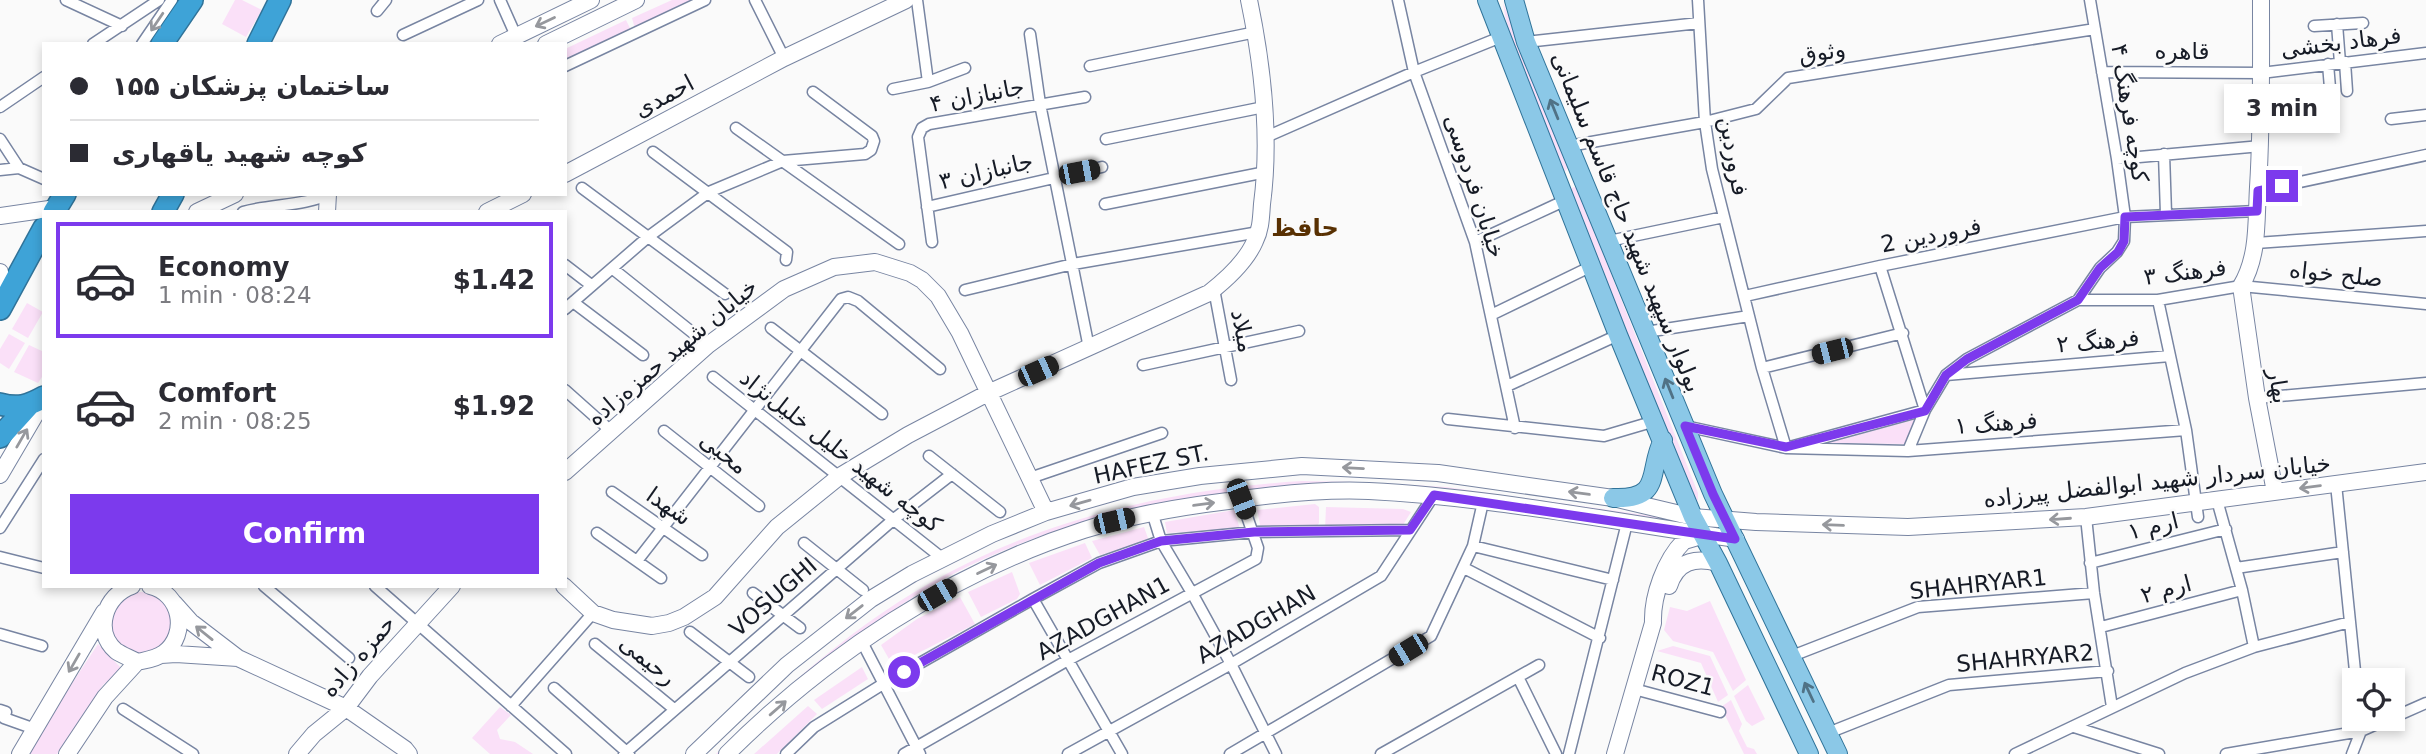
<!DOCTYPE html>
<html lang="en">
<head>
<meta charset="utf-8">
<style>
	body { margin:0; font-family:"DejaVu Sans","Noto Sans Arabic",sans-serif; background:#f7f7f7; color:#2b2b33; height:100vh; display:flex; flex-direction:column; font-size:26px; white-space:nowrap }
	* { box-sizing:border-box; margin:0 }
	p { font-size:23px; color:#7c7c81 }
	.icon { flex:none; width:38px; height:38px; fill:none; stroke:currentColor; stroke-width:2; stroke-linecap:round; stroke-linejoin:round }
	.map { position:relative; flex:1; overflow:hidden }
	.sheet { position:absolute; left:42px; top:210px; width:525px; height:378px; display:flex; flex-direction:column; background:#fff; border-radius:0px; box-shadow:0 4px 10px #0003 }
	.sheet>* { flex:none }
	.hud { position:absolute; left:42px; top:42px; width:525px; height:154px; border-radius:0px; box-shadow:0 4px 10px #0003; display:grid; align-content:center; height:154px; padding:0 28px; background:#fff }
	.tools { position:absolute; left:2342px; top:668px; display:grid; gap:14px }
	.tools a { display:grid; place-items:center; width:63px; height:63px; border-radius:0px; background:#fff; box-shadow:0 4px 10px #0003; font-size:35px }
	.end { position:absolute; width:32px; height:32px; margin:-16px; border:9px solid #7c3aed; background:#fff; box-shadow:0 0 0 4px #fff }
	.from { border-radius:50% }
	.bubble { position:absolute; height:49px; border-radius:0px; background:#fff; box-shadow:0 4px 10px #0003; font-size:23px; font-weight:700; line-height:49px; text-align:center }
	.car { position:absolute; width:21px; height:42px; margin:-21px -10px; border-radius:9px; box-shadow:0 0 5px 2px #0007; background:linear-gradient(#222 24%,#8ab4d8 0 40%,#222 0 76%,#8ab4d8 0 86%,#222 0) }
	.hud b { display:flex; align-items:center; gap:24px; height:66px; font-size:26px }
	.hud b+b { border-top:2px solid #e1e1e2 }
	.hud i { width:18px; height:18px; background:#2b2b33 }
	ul { padding:12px 0 0; list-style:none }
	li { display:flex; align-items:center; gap:21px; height:116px; margin:0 14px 10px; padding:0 14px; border:4px solid transparent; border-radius:0px }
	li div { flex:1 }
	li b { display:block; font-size:26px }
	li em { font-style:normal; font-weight:700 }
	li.active { border-color:#7c3aed }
	li>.icon { width:63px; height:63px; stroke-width:1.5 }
	.button { display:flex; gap:14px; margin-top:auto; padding:14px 28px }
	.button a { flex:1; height:80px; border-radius:0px; background:#7c3aed; color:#fff; font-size:28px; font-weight:700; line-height:80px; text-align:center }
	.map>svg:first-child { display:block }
	.green { fill:#fae0f8 }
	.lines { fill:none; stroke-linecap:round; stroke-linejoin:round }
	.street-casing { stroke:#7885a2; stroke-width:13 }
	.secondary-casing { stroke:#7885a2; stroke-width:18 }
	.primary-casing { stroke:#307399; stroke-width:20 }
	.highway-casing { stroke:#307399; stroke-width:24 }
	.street { stroke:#fff; stroke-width:10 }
	.secondary { stroke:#fff; stroke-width:16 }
	.primary { stroke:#8bc8e7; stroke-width:18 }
	.highway { stroke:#3ea3d7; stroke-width:21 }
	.oneway { stroke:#96989d }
	.oneway2 { stroke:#507286 }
	.route { stroke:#7c3aed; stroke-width:9 }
	.labels { text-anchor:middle; stroke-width:5; stroke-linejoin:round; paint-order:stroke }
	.street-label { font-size:23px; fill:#161b26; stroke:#fafafa }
	.neighbourhood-label { font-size:24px; font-weight:bold; fill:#583002; stroke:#fafafa }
</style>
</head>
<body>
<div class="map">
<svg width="2426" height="754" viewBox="0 0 2426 754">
	<rect width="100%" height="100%" fill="#fafafa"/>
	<path class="green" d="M235 0H242L262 10 246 37 222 24Z
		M672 0H698L635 29 632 18Z
		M1503 3 1569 163 1566 171 1561 169C1542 114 1511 61 1503 3Z
		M626 20 631 30 565 62V49Z
		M1573 187 1577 188 1698 493V501L1691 493 1651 400 1570 191Z
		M27 303 43 312 28 338 12 329Z
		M9 334 25 343 9 369 0 363V349Z
		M29 345 44 352V374L38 383 14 372Z
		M1917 419 1905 444 1827 443Z
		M1302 481 1361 482 1446 487 1666 518 1672 521 1671 523 1302 485C1157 496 1006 529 885 616 867 630 850 646 833 661 796 692 759 723 723 754H716C768 704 822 654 882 613 1005 528 1153 490 1302 481Z
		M1315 504 1319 507V523L1316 528 1261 529 1257 510Z
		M1326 507 1403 509 1411 512 1401 528 1325 529Z
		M1234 510 1240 529 1167 533 1165 522Z
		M1144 527 1149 541 1100 555 1092 541Z
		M1085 543 1092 558 1040 585 1029 563Z
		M1012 572 1020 594 1017 599 981 617 968 592Z
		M110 623a31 31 0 1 1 62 0a31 31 0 1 1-62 0Z
		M960 597 975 624 893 666 881 645 917 619Z
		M1710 601 1746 680 1733 691 1713 652 1673 641 1664 630 1670 607 1687 611Z
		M98 644 122 669 103 685 57 754H29L40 732Z
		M1673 646 1710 656 1728 695 1718 702 1701 663 1657 651Z
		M862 667 868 679 822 709 814 700Z
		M1748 685 1765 719 1752 726 1746 721 1734 696Z
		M1731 700 1742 724 1739 731 1747 747 1754 749 1757 754H1744L1721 707Z
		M808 706 817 714 777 754H754Z
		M500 707 511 715 497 730 500 739 515 742 533 754H490L472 738Z"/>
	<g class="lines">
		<g class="street-casing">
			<path id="street" d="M66 0 122 26
				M500 0 516 36
				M755 0 784 58
				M1398 0 1414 72 1475 242 1515 428
				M1698 0 1705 122 1712 169 1762 368 1786 448 1925 410 1880 266
				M377 11 386 0
				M2337 24 2340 63
				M2314 26 2363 23
				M1030 34 1040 104 1089 348
				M403 35 478 0
				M1526 42 1699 23
				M93 44 159 0
				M142 44 172 0
				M2345 62 2347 91
				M2328 64 2332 112
				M565 66 705 0
				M1090 66 1256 32
				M2102 72 2261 73 2426 53
				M928 82 965 68
				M893 89 928 82 917 0
				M0 107 44 77
				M2391 119 2426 115
				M736 128 899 244
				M1266 137 1414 72 1501 37
				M0 139 19 168
				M1106 139 1264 107
				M1569 146 1705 122 1756 109 1788 78 2095 29
				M653 152 787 252 786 260
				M2164 154 2166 214
				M2117 159 2261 146
				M0 170 19 168 44 179
				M582 188 725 294
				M2258 191 2426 155
				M1105 204 1266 172
				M927 207 1102 167
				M243 212C271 204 304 206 330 194
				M1609 241 1724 217
				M932 242 918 137 922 128 929 124 1085 97
				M1475 242 1566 200
				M2256 243 2426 231
				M565 265 591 285
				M613 269 708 345
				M1214 289 1231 380
				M965 290 1073 264 1259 232
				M1745 296 1880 266 2125 217 2257 211
				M2078 300 2100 268 2117 252 2124 241 2125 217 2117 159 2090 0
				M2158 300 2186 430 2198 517
				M573 302 643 355
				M565 309 648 237 709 192 783 161 865 154 871 150 874 141 872 136 813 92
				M1491 315 1592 266
				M771 328 882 414
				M1646 332 1749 316
				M1143 365 1299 331
				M1762 368 1903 333
				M1946 375 2170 356
				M713 377 942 558
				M1507 386 1618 335
				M565 390 611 431
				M2257 398 2426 383
				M1448 419 1604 436 1655 421
				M1685 426 1786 448 1908 451 2186 430
				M664 431 759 506
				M1908 451 1925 410 1946 375 1967 359 2078 300H2158L2241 286 2426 304
				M929 456 1000 512
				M1030 478 1162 433
				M2336 484 2356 681
				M612 492 702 555
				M2217 500 2242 590 2254 647
				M1152 512 1161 541 1192 593 1231 664 1276 754
				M2086 517 2094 593 2112 707
				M0 528 44 459
				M597 533 661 578
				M804 543 863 590
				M1473 546 1613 580
				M0 557 44 568
				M637 561 841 299 848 297 858 301 940 369
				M2090 563 2226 529
				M1464 568 1600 638
				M2236 568 2343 552
				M264 586 349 658
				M375 586 566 754
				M753 593 800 628
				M1033 599 1122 754
				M2101 627 2242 590
				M690 632 749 677
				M0 634 42 646
				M862 642 920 754
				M595 644 674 709
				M1792 656 1918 607 2094 593
				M1518 677 1556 754
				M554 688 629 754
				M1634 689 1720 712
				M511 706 593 613
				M123 709 193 754
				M0 710 6 712 4 718 35 729
				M2392 718 2426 703
				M2074 727 2159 754
				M1828 733 1949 685 2108 671
				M624 754 894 519 952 474
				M786 754 814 727 883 684 1033 599 1099 563 1161 541 1254 532 1410 530
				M904 754 1068 660 1256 559 1258 548 1241 499
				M1068 754 1231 664 1381 576 1434 495
				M1230 754 1431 636 1473 546 1483 502
				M1381 754 1539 665
				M1569 754 1627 523
				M2015 754 2185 673 2254 647 2350 622
				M2226 754 2361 731 2388 719
				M2352 754 2361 731 2360 719"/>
		</g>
		<g class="secondary-casing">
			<path id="secondary" d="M2261 0C2261 62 2262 125 2258 187 2256 221 2259 256 2241 286L2257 398 2275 492
				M500 44 591 0
				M546 44 636 0
				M565 174 784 58 906 0
				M197 212 235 194
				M327 212 328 194
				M487 212 523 194
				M0 216 56 208
				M0 272 4 301
				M565 472 708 345 784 289 834 267 875 262 910 273 922 280 938 296 960 333 1046 512
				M0 475 44 400
				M132 586C105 595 93 631 116 651 122 655 130 658 137 662 146 660 156 659 164 653 189 634 181 593 150 586
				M564 586 593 613 613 620 652 626 669 623 684 617 715 597 777 527 840 476 908 435 988 393 1209 293C1227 279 1246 262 1255 241 1261 229 1261 217 1262 204 1271 136 1263 67 1249 0
				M1669 586C1677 561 1695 557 1718 563
				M174 603 191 622 238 658 346 708 405 749 409 754
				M161 655 176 654 238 658
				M20 754 104 612
				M67 754 105 697 137 662
				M297 754 314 734 346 708 370 676 452 586
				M694 754 787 665 871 599 912 574 992 534 1046 512 1133 487 1200 476 1302 466 1438 473 1613 498 1693 517 1756 522 1908 527 2086 517 2426 472
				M727 754C826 655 950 573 1084 530 1131 515 1179 507 1228 501 1275 494 1321 489 1369 491 1491 497 1614 522 1736 539
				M1615 754 1653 623C1652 596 1665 560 1684 541L1701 536"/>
		</g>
		<g class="primary-casing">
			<path id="primary" d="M1487 0 1618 335 1693 517 1718 563 1809 754
				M1514 0 1526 42 1713 494 1838 754
				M1613 498C1664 500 1647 471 1663 440"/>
		</g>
		<g class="highway-casing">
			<path id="highway" d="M162 44 192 0
				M258 44 280 0
				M54 212 65 194
				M163 212 173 194
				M0 309 44 228
				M0 404C18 409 28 406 44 397
				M0 437 29 405"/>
		</g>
		<use href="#street" class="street"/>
		<use href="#secondary" class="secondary"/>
		<use href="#primary" class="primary"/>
		<use href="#highway" class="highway"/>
	</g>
	<defs><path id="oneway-shaft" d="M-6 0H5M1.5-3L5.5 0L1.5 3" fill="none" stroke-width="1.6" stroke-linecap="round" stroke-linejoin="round" transform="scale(1.75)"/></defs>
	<g class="oneway">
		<use href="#oneway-shaft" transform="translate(157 22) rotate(124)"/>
		<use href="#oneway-shaft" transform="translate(545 22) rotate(155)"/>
		<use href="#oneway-shaft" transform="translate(22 438) rotate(-60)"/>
		<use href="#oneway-shaft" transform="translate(1353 468) rotate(-177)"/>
		<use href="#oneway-shaft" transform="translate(2310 487) rotate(173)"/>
		<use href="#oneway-shaft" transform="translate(1579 493) rotate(-172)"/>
		<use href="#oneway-shaft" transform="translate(1080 503) rotate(164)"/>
		<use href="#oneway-shaft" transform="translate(1204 504) rotate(-8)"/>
		<use href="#oneway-shaft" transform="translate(2060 519) rotate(176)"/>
		<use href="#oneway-shaft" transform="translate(1833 525) rotate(-178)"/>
		<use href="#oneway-shaft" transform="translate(987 569) rotate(-26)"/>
		<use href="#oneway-shaft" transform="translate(854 612) rotate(142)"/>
		<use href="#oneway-shaft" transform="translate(204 633) rotate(-141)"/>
		<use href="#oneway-shaft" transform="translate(74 663) rotate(120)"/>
		<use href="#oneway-shaft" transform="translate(778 708) rotate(-41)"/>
	</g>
	<g class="oneway2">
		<use href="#oneway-shaft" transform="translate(1554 109) rotate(-112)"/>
		<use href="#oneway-shaft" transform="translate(1669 388) rotate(-112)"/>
		<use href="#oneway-shaft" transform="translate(1809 692) rotate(-115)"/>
	</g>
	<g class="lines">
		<path class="route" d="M904 672 1099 563 1161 541 1254 532 1410 530 1434 495 1735 539 1713 494 1685 426 1786 447 1925 411 1946 375 1967 359 2078 300 2100 268 2118 252 2124 241 2125 217 2257 211 2258 191 2282 186"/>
	</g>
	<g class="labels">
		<g class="street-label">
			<text transform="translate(2341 42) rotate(-7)" y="8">فرهاد بخشی</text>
			<text x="2182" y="59">قاهره</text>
			<text transform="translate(1822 52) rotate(-9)" y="8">وثوق</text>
			<text transform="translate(977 95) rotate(-11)" y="8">جانبازان ۴</text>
			<text transform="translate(664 96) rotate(-28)" y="8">احمدی</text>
			<text transform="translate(2130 113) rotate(81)" y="8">کوچه فرهنگ ۴</text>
			<text transform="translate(1734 156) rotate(80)" y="8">فروردین</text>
			<text transform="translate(986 171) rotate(-13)" y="8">جانبازان ۳</text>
			<text transform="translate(1475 186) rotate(72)" y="8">خیابان فردوسی</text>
			<text transform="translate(1627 222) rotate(68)" y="8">بولوار سپهبد شهید حاج قاسم سلیمانی</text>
			<text transform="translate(1931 235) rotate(-11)" y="8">فروردین 2</text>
			<text transform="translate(2185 272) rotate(-7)" y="8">فرهنگ ۳</text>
			<text transform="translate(2336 274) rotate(6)" y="8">صلح خواه</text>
			<text transform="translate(1243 331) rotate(79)" y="8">میلاد</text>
			<text transform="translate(2098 341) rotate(-5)" y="8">فرهنگ ۲</text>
			<text transform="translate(672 352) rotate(-40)" y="8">خیابان شهید حمزه‌زاده</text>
			<text transform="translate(2279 386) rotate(81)" y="8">بهار</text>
			<text transform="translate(1996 423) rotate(-4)" y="8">فرهنگ ۱</text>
			<text transform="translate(841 451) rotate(38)" y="8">کوچه شهید خلیل خلیل‌نژاد</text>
			<text transform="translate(724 453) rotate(38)" y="8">محبی</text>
			<text transform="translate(1151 464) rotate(-12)" y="8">HAFEZ ST.</text>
			<text transform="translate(2157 481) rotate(-6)" y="8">خیابان سردار شهید ابوالفضل پیرزاده</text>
			<text transform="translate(669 506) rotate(35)" y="8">شهدا</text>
			<text transform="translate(2153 526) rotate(-14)" y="8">ارم ۱</text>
			<text transform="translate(1978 584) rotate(-6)" y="8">SHAHRYAR1</text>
			<text transform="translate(2166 589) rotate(-15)" y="8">ارم ۲</text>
			<text transform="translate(773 597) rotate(-41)" y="8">VOSUGHI</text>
			<text transform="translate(1103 618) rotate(-29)" y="8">AZADGHAN1</text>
			<text transform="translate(1256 624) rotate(-30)" y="8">AZADGHAN</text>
			<text transform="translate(358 656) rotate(-49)" y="8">حمزه زاده</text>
			<text transform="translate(2025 658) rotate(-5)" y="8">SHAHRYAR2</text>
			<text transform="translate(648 660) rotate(39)" y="8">رحیمی</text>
			<text transform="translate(1683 680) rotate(15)" y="8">ROZ1</text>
		</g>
		<g class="neighbourhood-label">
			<text x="1305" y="236">حافظ</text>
		</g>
	</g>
</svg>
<div class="tools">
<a><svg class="icon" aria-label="locate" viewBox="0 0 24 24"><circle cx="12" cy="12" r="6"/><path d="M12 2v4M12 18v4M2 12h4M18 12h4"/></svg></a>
</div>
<i class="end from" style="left:904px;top:672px"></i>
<i class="end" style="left:2282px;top:186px"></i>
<div class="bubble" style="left:2224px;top:84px;width:116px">3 min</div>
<i class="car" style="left:1079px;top:172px;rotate:79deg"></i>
<i class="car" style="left:1832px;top:351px;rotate:256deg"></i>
<i class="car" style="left:1038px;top:371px;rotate:66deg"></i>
<i class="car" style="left:1241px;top:499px;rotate:159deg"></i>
<i class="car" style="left:1114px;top:521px;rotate:77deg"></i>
<i class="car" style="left:937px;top:595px;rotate:60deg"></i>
<i class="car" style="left:1408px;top:650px;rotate:239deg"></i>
<div class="hud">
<b><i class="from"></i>ساختمان پزشکان ۱۵۵</b>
<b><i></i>کوچه شهید یاقهاری</b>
</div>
<section class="sheet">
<ul>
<li class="active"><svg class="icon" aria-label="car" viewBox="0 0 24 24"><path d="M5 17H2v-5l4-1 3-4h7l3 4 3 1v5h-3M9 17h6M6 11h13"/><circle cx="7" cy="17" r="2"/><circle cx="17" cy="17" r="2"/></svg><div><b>Economy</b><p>1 min · 08:24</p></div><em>$1.42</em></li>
<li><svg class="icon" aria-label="car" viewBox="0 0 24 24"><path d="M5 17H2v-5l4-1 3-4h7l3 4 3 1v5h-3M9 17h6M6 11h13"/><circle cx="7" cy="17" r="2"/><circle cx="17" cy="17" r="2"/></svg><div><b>Comfort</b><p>2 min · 08:25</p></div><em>$1.92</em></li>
</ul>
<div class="button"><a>Confirm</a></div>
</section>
</div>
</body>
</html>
